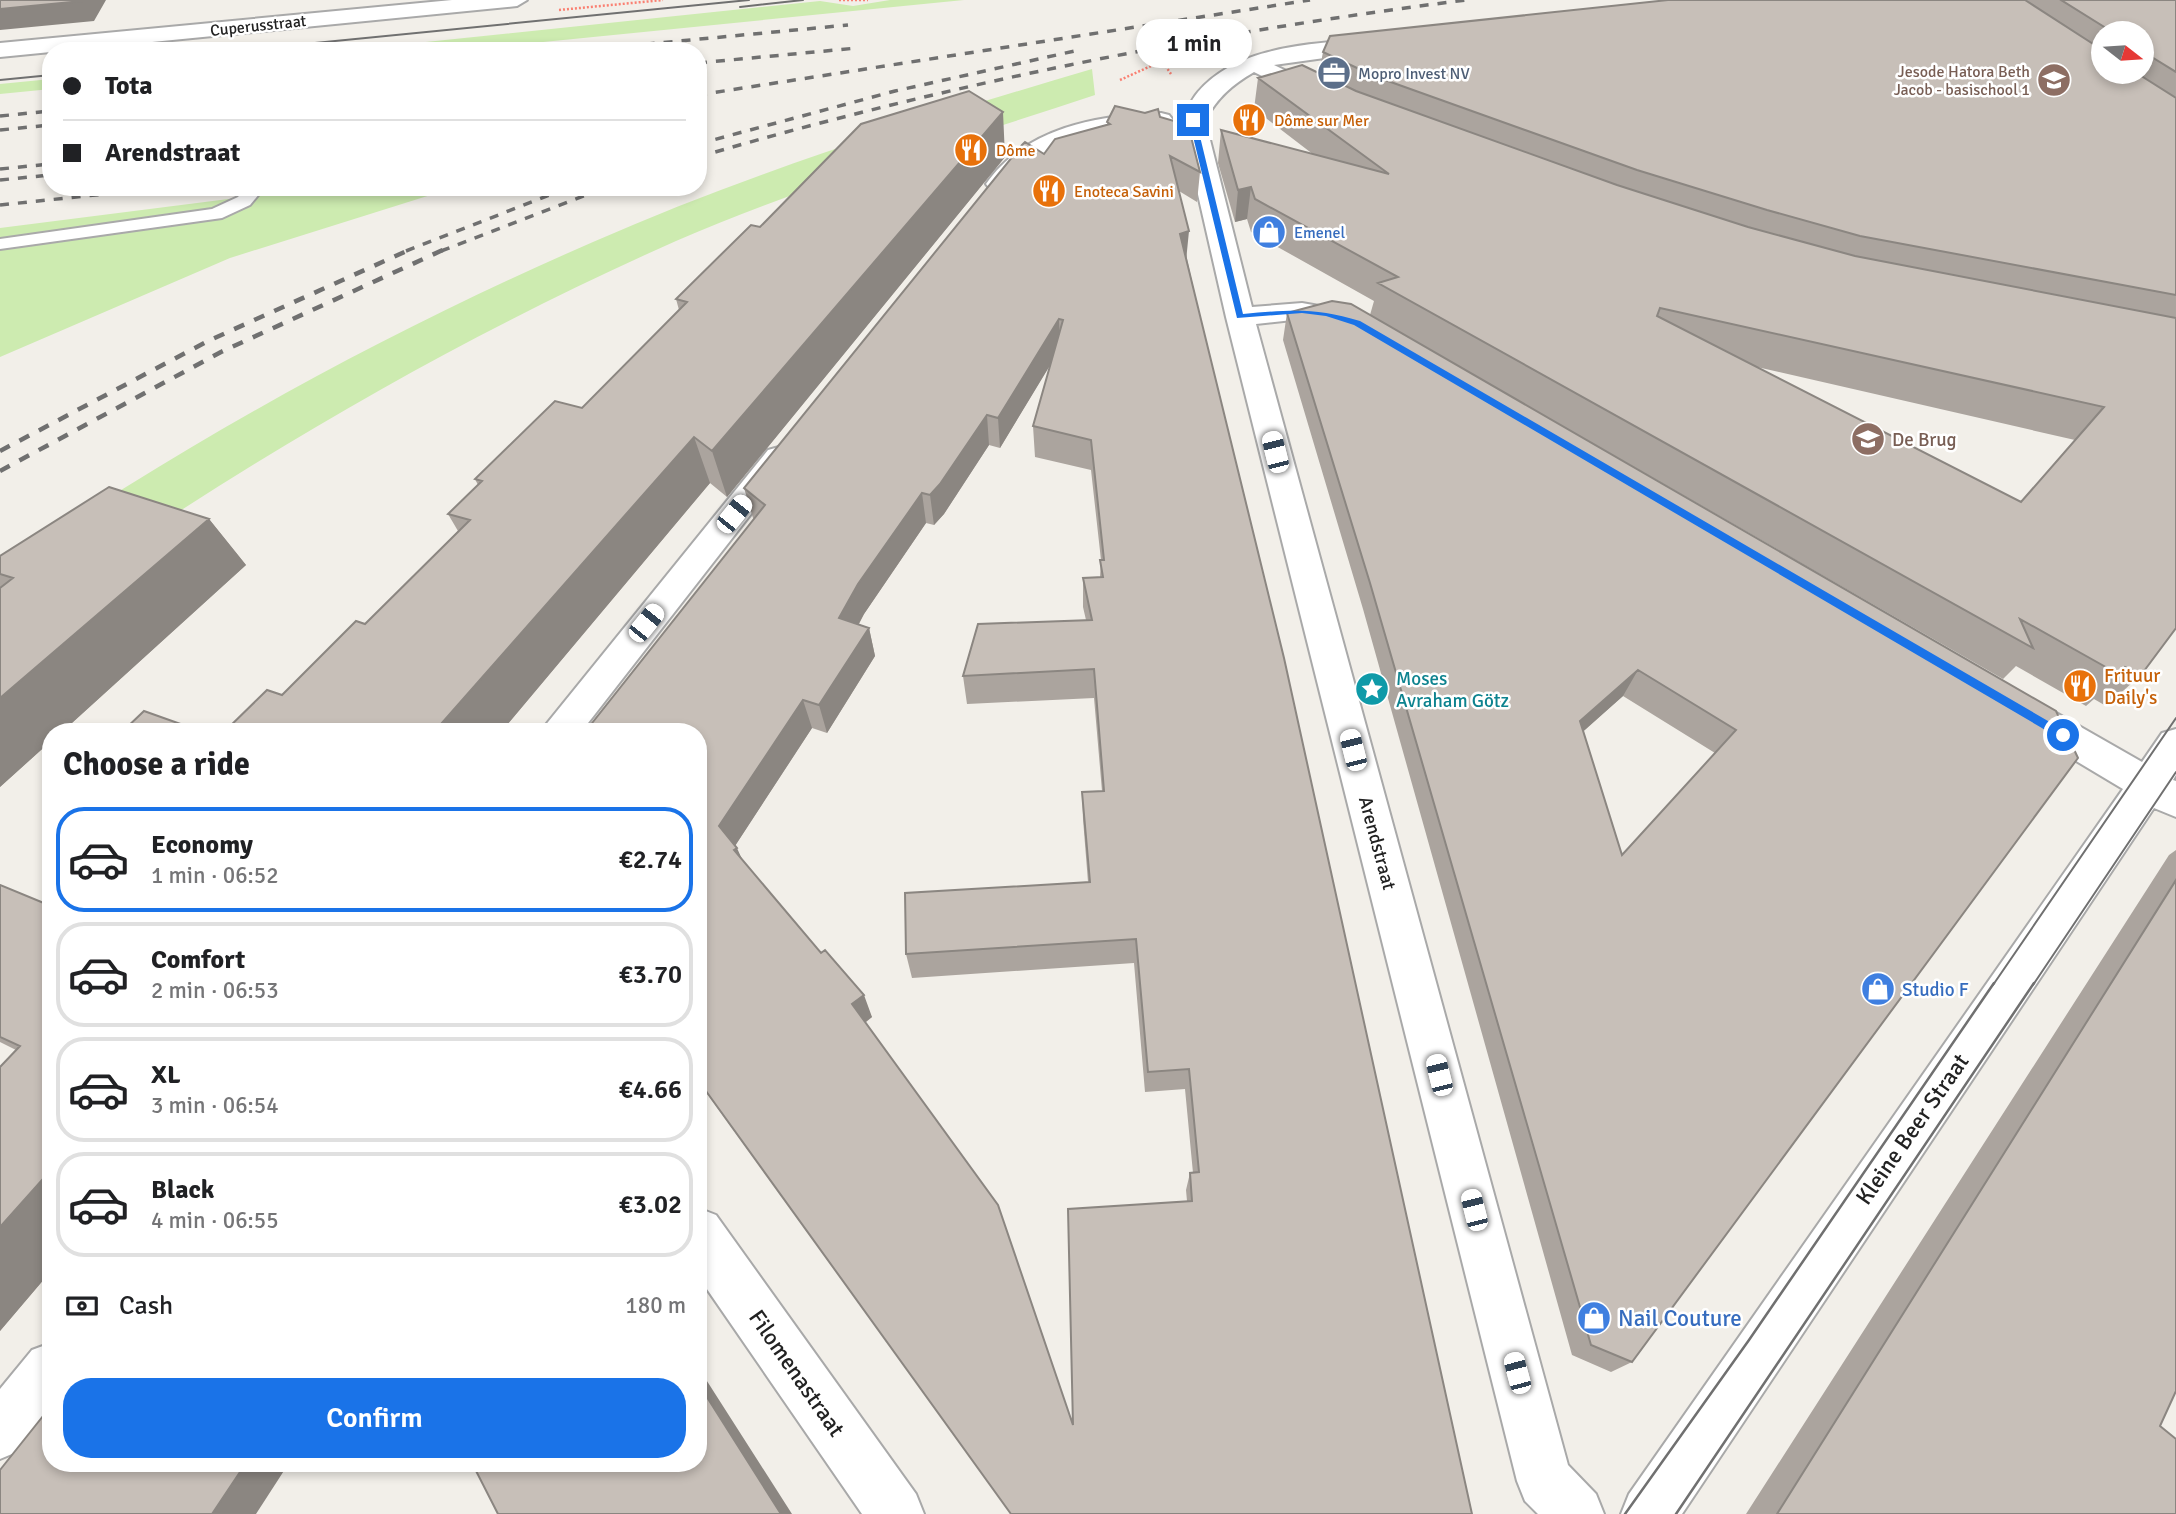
<!DOCTYPE html>
<html lang="en">
<head>
<meta charset="utf-8">
<style>
	body { margin:0; font-family:Signika,sans-serif; background:#f2f2f2; color:#202124; height:100vh; display:flex; flex-direction:column; font-size:26px; white-space:nowrap }
	* { box-sizing:border-box; margin:0 }
	p { font-size:23px; color:#757577 }
	.icon { flex:none; width:38px; height:38px; fill:none; stroke:currentColor; stroke-width:2; stroke-linecap:round; stroke-linejoin:round }
	.map { position:relative; flex:1; overflow:hidden }
	.sheet { position:absolute; left:42px; top:723px; width:665px; height:749px; display:flex; flex-direction:column; background:#fff; border-radius:28px; box-shadow:0 4px 10px #0003 }
	.sheet>* { flex:none }
	.hud { position:absolute; left:42px; top:42px; width:665px; height:154px; border-radius:28px; box-shadow:0 4px 10px #0003; display:grid; align-content:center; height:154px; padding:0 21px; background:#fff }
	.needle { width:46px; rotate:107deg }
	.controls { position:absolute; left:2091px; top:21px; display:grid; gap:14px }
	.controls a { display:grid; place-items:center; width:63px; height:63px; border-radius:50%; background:#fff; box-shadow:0 4px 10px #0003; font-size:35px }
	.end { position:absolute; width:32px; height:32px; margin:-16px; border:9px solid #1a73e8; background:#fff; box-shadow:0 0 0 4px #fff }
	.from { border-radius:50% }
	.bubble { position:absolute; height:49px; border-radius:24px; background:#fff; box-shadow:0 4px 10px #0003; font-size:23px; font-weight:600; line-height:49px; text-align:center }
	.car { position:absolute; width:21px; height:42px; margin:-21px -10px; border-radius:9px; box-shadow:0 0 5px 2px #0007; background:linear-gradient(#fff 24%,#345 0 40%,#fff 0 76%,#345 0 86%,#fff 0) }
	.hud b { display:flex; align-items:center; gap:24px; height:66px; font-size:26px }
	.hud b+b { border-top:2px solid #e0e0e0 }
	.hud i { width:18px; height:18px; background:#202124 }
	ul { padding:0; list-style:none }
	li { display:flex; align-items:center; gap:21px; height:105px; margin:0 14px 10px; padding:0 7px; border:4px solid #e0e0e0; border-radius:28px }
	li div { flex:1 }
	li b { display:block; font-size:26px }
	li em { font-style:normal; font-weight:600 }
	li.active { border-color:#1a73e8 }
	li>.icon { width:63px; height:63px; stroke-width:1.5 }
	h2 { padding:0 21px; font-size:32px; line-height:84px }
	.pay { display:flex; align-items:center; gap:18px; height:77px; padding:0 21px; font-size:26px }
	.pay p { margin-inline-start:auto }
	.primary-button { display:flex; gap:14px; margin-top:auto; padding:14px 21px }
	.primary-button a { flex:1; height:80px; border-radius:28px; background:#1a73e8; color:#fff; font-size:28px; font-weight:600; line-height:80px; text-align:center }
	.map>svg:first-child { display:block }
	.grass { fill:#cdebb0 }
	.lines { fill:none; stroke-linecap:round; stroke-linejoin:round }
	.service-casing { stroke:#a9a9a9; stroke-width:4 }
	.minor-casing { stroke:#a9a9a9; stroke-width:4 }
	.path { stroke:#fa8072; stroke-width:2.5; stroke-dasharray:2 2; stroke-linecap:butt }
	.service { fill:#fff; fill-rule:evenodd }
	.minor { fill:#fff; fill-rule:evenodd }
	.tram-far1 { stroke:#707070; stroke-width:2 }
	.tram { stroke:#707070; stroke-width:2.5 }
	.rail-far1 { stroke:#707070; stroke-width:3.5; stroke-dasharray:9 9; stroke-linecap:butt }
	.rail { stroke:#707070; stroke-width:4.5; stroke-dasharray:11 11; stroke-linecap:butt }
	.wall { fill:#aba49e; fill-rule:evenodd }
	.shaded-wall { fill:#8b8681 }
	.building { fill:#c7bfb8; stroke:#8b8681; stroke-width:2; fill-rule:evenodd }
	.route { fill:#1a73e8 }
	.labels { text-anchor:middle; stroke-width:5; stroke-linejoin:round; paint-order:stroke }
	.far-street-label { font-size:16px; fill:#222; stroke:#fff }
	.far-education-label { font-size:16px; fill:#785e54; stroke:#fff; text-anchor:end }
	.far-service-label { font-size:16px; fill:#4e5e75; stroke:#fff; text-anchor:start }
	.far-food-label { font-size:16px; fill:#c56008; stroke:#fff; text-anchor:start }
	.far-shop-label { font-size:16px; fill:#366cbe; stroke:#fff; text-anchor:start }
	.education-label { font-size:19px; fill:#785e54; stroke:#fff; text-anchor:start }
	.food-label { font-size:19px; fill:#c56008; stroke:#fff; text-anchor:start }
	.culture-label { font-size:19px; fill:#0d838f; stroke:#fff; text-anchor:start }
	.street-label { font-size:19px; fill:#222; stroke:#fff }
	.shop-label { font-size:19px; fill:#366cbe; stroke:#fff; text-anchor:start }
	.near-street-label { font-size:23px; fill:#222; stroke:#fff }
	.near-shop-label { font-size:23px; fill:#366cbe; stroke:#fff; text-anchor:start }
</style>
</head>
<body>
<div class="map">
<svg width="2176" height="1514" viewBox="0 0 2176 1514">
	<rect width="100%" height="100%" fill="#f2efe9"/>
	<path class="grass" d="M890 0H964L452 51H339L820 1 853 6Z
		M1092 69 1095 95C955 142 811 182 676 241 437 347 212 481 0 634V572C42 543 83 513 126 487 275 394 432 312 593 242 754 171 923 119 1092 69Z
		M51 79V89L0 94V84Z
		M322 187H456L230 258 0 357V228Z"/>
	<g class="lines">
		<g class="service-casing">
			<path id="service" d="M246 187 264 188 250 205 222 218 0 249V239L212 209 238 197Z"/>
		</g>
		<g class="minor-casing">
			<path id="minor" d="M452 0H527L517 6 0 57V43Z
				M1374 38 1382 40 1385 45 1382 50 1274 65 1330 92 1333 97 1330 102H1314L1254 72C1232 85 1218 97 1205 120L1252 307 1302 303 1348 311 1352 317 1348 323 1338 325 1302 319 1256 324 1568 1465 1596 1494 1604 1514H1538L1525 1501 1517 1481 1226 317 1181 120C1187 111 1191 100 1198 92 1239 44 1316 44 1374 38Z
				M1161 113 1169 115 1173 120 1169 125C1152 129 1133 128 1115 130 1071 136 1037 157 1008 189H990L986 184C1025 128 1097 115 1161 113Z
				M779 447 790 450 795 457 790 464 581 732H540L768 450Z
				M2024 697 2037 702 2142 762 2162 733 2176 729V775L2173 780 2176 781V817L2154 808 1682 1514H1621L1629 1494 2123 789 2011 722 2005 712 2011 702Z
				M698 1208 716 1215 916 1494 924 1514H862L698 1276Z
				M51 1343V1412L19 1451 0 1459V1389L32 1350Z"/>
		</g>
		<path class="path" d="M839 0H868
			M559 10 663 0
			M1120 80 1162 61 1171 74"/>
		<use href="#service" class="service"/>
		<use href="#minor" class="minor"/>
		<path class="tram-far1" d="M740 7 803 0
			M234 51 749 0
			M0 80 51 75
			M1993 985 2176 718
			M2033 985 2176 772"/>
		<path class="tram" d="M1625 1514 1749 1340 1994 983
			M1676 1514 2034 983"/>
		<path class="rail-far1" d="M574 51 848 25
			M698 63 857 48
			M698 95 1310 0
			M0 116 51 111
			M0 130 51 125
			M698 144 895 91 1079 50
			M698 157C950 83 1205 33 1466 0
			M0 169 51 164
			M0 180 51 175
			M0 205 172 187
			M406 251 570 187
			M441 251 607 187"/>
		<path class="rail" d="M0 451 208 341 411 249
			M0 471 221 352 445 249"/>
	</g>
	<path class="wall" d="M1668 0H2176V628L2141 675 2106 706 2094 699 2086 706 2016 666 2003 679 1521 402 2056 711 1632 1362 1611 1372 1572 1355 1363 609 1283 340 1287 313 1370 315 1374 301 1251 232 1247 219 1235 222 1218 163 1221 130 1314 155 1254 109 1258 78 1319 73 1323 52ZM2104 33H2142V72H2104ZM1757 367 2075 440 2021 502ZM1623 696 1715 753 1622 855 1583 731Z
		M1160 117 1200 172 1197 202 1179 191 1187 259 1472 1514H1011L698 1081 754 519 753 518 744 488 1044 154 1107 125V122ZM1051 363 1033 426 1035 457 1091 470 1101 560 1100 577 1083 578V607L1086 620 963 676 967 704 1094 698 1102 791 1082 792 1083 819 1088 882 906 954 912 978 1134 963 1145 1092 1185 1089 1193 1173H1190L1186 1190 1187 1201 1073 1425 865 1023 872 1017 743 861 735 846 812 728 827 733 875 656 869 628 859 624 864 614 926 523 934 525 944 514 989 445 1000 448Z
		M1005 157 727 497 710 483 501 732H224L282 695 365 624 458 531 448 514 478 485 475 479 582 408 679 310 676 299 760 227Z
		M209 519 246 565 62 732H51V741L0 787V556Z
		M2176 850V1391L2160 1426 2176 1514H1746L2169 855Z
		M0 885 51 906V1271L0 1331 16 1050 0 1042Z"/>
	<path class="shaded-wall" d="M82 0H106L94 21 0 30V9Z
		M1003 112 1005 157 727 497 712 451Z
		M1251 187 1247 219 1235 222 1238 190Z
		M1189 231 1186 261 1180 234Z
		M1059 319 1060 349 1000 448 998 418Z
		M987 415 989 445 944 514 934 525 930 495Z
		M694 437 710 483 501 732H434Z
		M922 493 926 523 864 614 846 647 839 618 858 584Z
		M209 519 246 565 62 732H51V741L0 787V698Z
		M869 628 875 656 827 733 819 705Z
		M1638 670 1623 696 1567 746 1580 721Z
		M803 700 812 728 731 852 719 826Z
		M737 848 748 873 734 850Z
		M864 995 872 1017 860 1026 852 1004Z
		M51 1170V1271L0 1331V1227Z
		M698 1367 792 1514H781L698 1383Z
		M246 1463H289L256 1514H212Z"/>
	<path class="building" d="M0 0H82V1L0 9Z
		M1668 0H2025L2104 51V72H2135L2176 98V295L1860 236 1767 210 1637 170 1374 76 1323 52 1330 36Z
		M2061 0H2176V72L2142 51V33H2114Z
		M1302 65 1356 91 1617 185 1748 227 1855 256 2176 318V628L2141 675 2125 667 2120 675 2020 619 2033 648 1378 283 1398 277 1255 199 1251 187 1238 190 1221 130 1389 174 1258 78ZM1660 308 2104 407 2021 502 1657 316Z
		M969 91 1003 112 712 451 694 437 434 732H224L267 690 282 695 356 621 365 624 470 520 448 514 482 481 475 479 555 401 582 408 687 302 676 299 751 225 760 227 861 124Z
		M1115 106 1145 113 1158 109 1160 117 1188 125 1200 172 1170 156 1189 231 1180 234 1284 658 1472 1514H1011L698 1080V732H585L765 505 744 488 1022 145 1025 142 1044 154 1055 139 1110 124 1107 122ZM1059 319 1063 320 1033 426 1091 440 1104 560H1100L1103 577 1083 578 1092 620 978 624 963 676 1094 669 1104 791 1082 792 1090 882 905 893 906 954 1136 939 1148 1072 1189 1069 1199 1172 1190 1173 1192 1201 1068 1209 1073 1425 998 1205 852 1004 864 995 825 950 821 953 734 850 737 848 719 826 803 700 819 705 869 628 839 618 858 584 922 493 930 495 940 484 987 415 998 418Z
		M1332 301 1351 304 2056 711 2078 758 1632 1362 1591 1345 1370 583 1287 313ZM1638 670 1736 730 1622 855 1580 721Z
		M109 487 209 519 0 698V588L13 578 0 574V556Z
		M144 711 203 732H122Z
		M2176 880V1391L2160 1426 2176 1439V1514H1777Z
		M0 885 51 906V1170L0 1227V1067L20 1046 0 1037Z
		M698 1383 781 1514H498L472 1463H698Z
		M51 1406V1463H246L212 1514H0V1470Z"/>
	<path class="route" d="M1193 118 1196 120 1243 314C1288 310 1316 307 1360 321L2067 732V738H2059L1354 325 1326 316 1302 313 1237 318 1189 120Z"/>
	<defs>
		<g id="office-disc" transform="scale(1.75)"><circle r="9.5" fill="#5c6f8a" stroke="#fff"/><path d="M-6-3h4V-5.5h4V-3h4V5H-6ZM-1-4.5V-3h2v-1.5ZM-6 0V1H6V0Z" fill="#fff"/></g>
		<g id="school-disc" transform="scale(1.75)"><circle r="9.5" fill="#8d6e63" stroke="#fff"/><path d="M0-5L7-2L0 1L-7-2ZM-4 1L0 2.5L4 1V4Q0 6-4 4Z" fill="#fff"/></g>
		<g id="restaurant-disc" transform="scale(1.75)"><circle r="9.5" fill="#e8710a" stroke="#fff"/><path d="M-5-6h1v4h1v-4h1v4h1v-4h1v5L-1.5 .5V6h-2V.5L-5-1ZM5-6V6H3V1.5H1.5Q1.5-4 5-6Z" fill="#fff"/></g>
		<g id="shop-disc" transform="scale(1.75)"><circle r="9.5" fill="#3f7fe0" stroke="#fff"/><path d="M-5-2.5h2.3a2.7 3.5 0 0 1 5.4 0H5L5.5 6h-11ZM-1.5-2.5h3a1.5 2.3 0 0 0-3 0Z" fill="#fff"/></g>
		<g id="sight-disc" transform="scale(1.75)"><circle r="9.5" fill="#0f9aa8" stroke="#fff"/><path d="M0-6L1.8-2.2L6-1.7L2.9 1.2L3.7 5.4L0 3.3L-3.7 5.4L-2.9 1.2L-6-1.7L-1.8-2.2Z" fill="#fff"/></g>
	</defs>
	<g fill-rule="evenodd">
		<use href="#office-disc" x="1334" y="73"/>
		<use href="#school-disc" x="2054" y="80"/>
		<use href="#restaurant-disc" x="1249" y="120"/>
		<use href="#restaurant-disc" x="971" y="150"/>
		<use href="#restaurant-disc" x="1049" y="191"/>
		<use href="#shop-disc" x="1269" y="232"/>
		<use href="#school-disc" x="1868" y="439"/>
		<use href="#restaurant-disc" x="2080" y="686"/>
		<use href="#sight-disc" x="1372" y="689"/>
		<use href="#shop-disc" x="1878" y="989"/>
		<use href="#shop-disc" x="1594" y="1318"/>
	</g>
	<g class="labels">
		<g class="far-street-label">
			<text transform="translate(258 25) rotate(-6)" y="6">Cuperusstraat</text>
		</g>
		<g class="far-education-label">
			<text x="2030" y="77">Jesode Hatora Beth<tspan x="2030" dy="18">Jacob - basischool 1</tspan></text>
		</g>
		<g class="far-service-label">
			<text x="1358" y="79">Mopro Invest NV</text>
		</g>
		<g class="far-food-label">
			<text x="1274" y="126">Dôme sur Mer</text>
			<text x="996" y="156">Dôme</text>
			<text x="1074" y="197">Enoteca Savini</text>
		</g>
		<g class="far-shop-label">
			<text x="1294" y="238">Emenel</text>
		</g>
		<g class="education-label">
			<text x="1892" y="446">De Brug</text>
		</g>
		<g class="food-label">
			<text x="2104" y="682">Frituur<tspan x="2104" dy="22">Daily's</tspan></text>
		</g>
		<g class="culture-label">
			<text x="1396" y="685">Moses<tspan x="1396" dy="22">Avraham Götz</tspan></text>
		</g>
		<g class="street-label">
			<text transform="translate(1378 843) rotate(75)" y="7">Arendstraat</text>
		</g>
		<g class="shop-label">
			<text x="1902" y="996">Studio F</text>
		</g>
		<g class="near-street-label">
			<text transform="translate(1912 1129) rotate(-55)" y="8">Kleine Beer Straat</text>
			<text transform="translate(797 1373) rotate(55)" y="8">Filomenastraat</text>
		</g>
		<g class="near-shop-label">
			<text x="1618" y="1326">Nail Couture</text>
		</g>
	</g>
</svg>
<div class="controls">
<a><svg class="needle" viewBox="-14 -14 28 28"><path d="M0-13l5 13h-10z" fill="#e53935"/><path d="M0 13l5-13h-10z" fill="#757577"/></svg></a>
</div>
<i class="end from" style="left:2063px;top:735px"></i>
<i class="end" style="left:1193px;top:120px"></i>
<div class="bubble" style="left:1136px;top:19px;width:116px">1 min</div>
<i class="car" style="left:1275px;top:452px;rotate:346deg"></i>
<i class="car" style="left:734px;top:514px;rotate:39deg"></i>
<i class="car" style="left:646px;top:623px;rotate:39deg"></i>
<i class="car" style="left:1353px;top:750px;rotate:346deg"></i>
<i class="car" style="left:1439px;top:1075px;rotate:346deg"></i>
<i class="car" style="left:1474px;top:1210px;rotate:346deg"></i>
<i class="car" style="left:1517px;top:1373px;rotate:345deg"></i>
<div class="hud">
<b><i class="from"></i>Tota</b>
<b><i></i>Arendstraat</b>
</div>
<section class="sheet">
<h2>Choose a ride</h2>
<ul>
<li class="active"><svg class="icon" aria-label="car" viewBox="0 0 24 24"><path d="M5 17H2v-5l4-1 3-4h7l3 4 3 1v5h-3M9 17h6M6 11h13"/><circle cx="7" cy="17" r="2"/><circle cx="17" cy="17" r="2"/></svg><div><b>Economy</b><p>1 min · 06:52</p></div><em>€2.74</em></li>
<li><svg class="icon" aria-label="car" viewBox="0 0 24 24"><path d="M5 17H2v-5l4-1 3-4h7l3 4 3 1v5h-3M9 17h6M6 11h13"/><circle cx="7" cy="17" r="2"/><circle cx="17" cy="17" r="2"/></svg><div><b>Comfort</b><p>2 min · 06:53</p></div><em>€3.70</em></li>
<li><svg class="icon" aria-label="car" viewBox="0 0 24 24"><path d="M5 17H2v-5l4-1 3-4h7l3 4 3 1v5h-3M9 17h6M6 11h13"/><circle cx="7" cy="17" r="2"/><circle cx="17" cy="17" r="2"/></svg><div><b>XL</b><p>3 min · 06:54</p></div><em>€4.66</em></li>
<li><svg class="icon" aria-label="car" viewBox="0 0 24 24"><path d="M5 17H2v-5l4-1 3-4h7l3 4 3 1v5h-3M9 17h6M6 11h13"/><circle cx="7" cy="17" r="2"/><circle cx="17" cy="17" r="2"/></svg><div><b>Black</b><p>4 min · 06:55</p></div><em>€3.02</em></li>
</ul>
<div class="pay"><svg class="icon" aria-label="cash" viewBox="0 0 24 24"><path d="M3 7h18v10H3z"/><circle cx="12" cy="12" r="2"/></svg>Cash<p>180 m</p></div>
<div class="primary-button"><a>Confirm</a></div>
</section>
</div>
</body>
</html>
